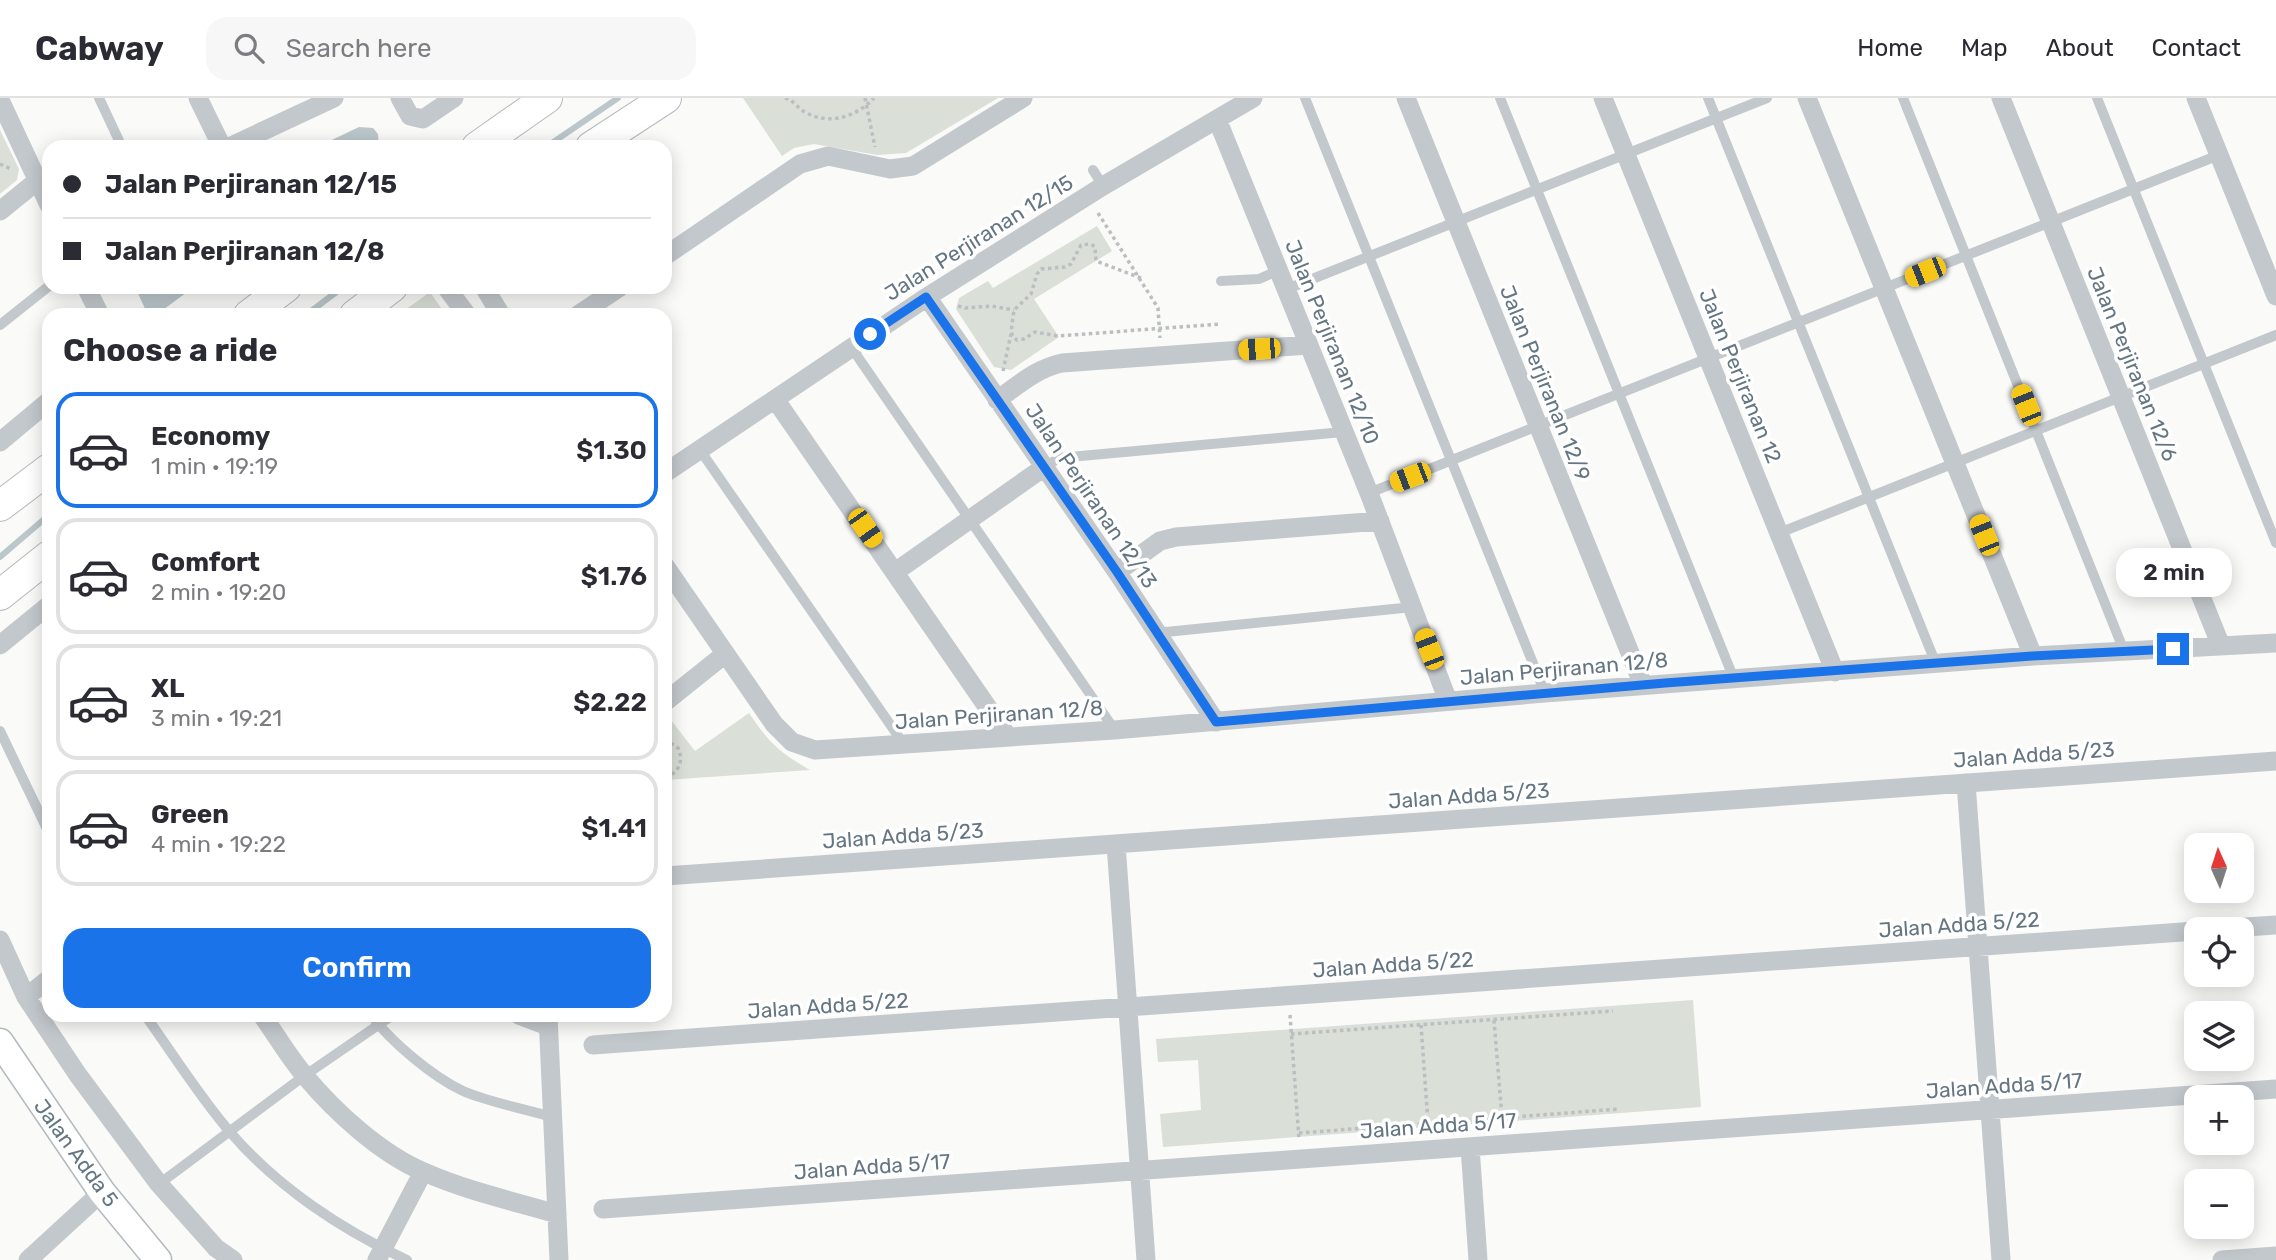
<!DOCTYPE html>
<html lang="en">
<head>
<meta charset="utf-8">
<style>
	body { margin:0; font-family:Rubik,sans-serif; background:#f7f7f7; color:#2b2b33; height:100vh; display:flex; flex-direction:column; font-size:26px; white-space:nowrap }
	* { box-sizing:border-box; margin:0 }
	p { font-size:23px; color:#7c7c81 }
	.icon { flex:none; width:38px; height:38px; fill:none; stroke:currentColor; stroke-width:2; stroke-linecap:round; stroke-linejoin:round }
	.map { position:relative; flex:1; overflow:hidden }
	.details { position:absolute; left:42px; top:210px; width:630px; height:714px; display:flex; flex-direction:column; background:#fff; border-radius:21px; box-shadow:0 4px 18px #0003 }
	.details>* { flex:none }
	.banner { position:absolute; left:42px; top:42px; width:630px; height:154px; border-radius:21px; box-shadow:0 4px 18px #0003; display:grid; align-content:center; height:154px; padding:0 21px; background:#fff }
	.needle { width:46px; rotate:357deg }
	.fabs { position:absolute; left:2184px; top:735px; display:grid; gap:14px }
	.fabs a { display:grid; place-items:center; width:70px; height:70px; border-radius:14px; background:#fff; box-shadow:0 4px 18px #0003; font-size:35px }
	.end { position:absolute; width:32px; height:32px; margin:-16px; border:9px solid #1a73e8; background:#fff; box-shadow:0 0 0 4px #fff }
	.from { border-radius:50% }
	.bubble { position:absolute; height:49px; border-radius:21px; background:#fff; box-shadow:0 4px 18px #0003; font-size:23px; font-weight:600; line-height:49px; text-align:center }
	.car { position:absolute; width:21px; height:42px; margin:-21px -10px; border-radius:9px; box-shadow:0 0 5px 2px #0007; background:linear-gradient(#f5c518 24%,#345 0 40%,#f5c518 0 76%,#345 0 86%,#f5c518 0) }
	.banner b { display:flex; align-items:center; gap:24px; height:66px; font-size:26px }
	.banner b+b { border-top:2px solid #e1e1e2 }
	.banner i { width:18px; height:18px; background:#2b2b33 }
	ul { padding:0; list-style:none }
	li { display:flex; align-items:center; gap:21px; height:116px; margin:0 14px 10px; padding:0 7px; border:4px solid #e1e1e2; border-radius:21px }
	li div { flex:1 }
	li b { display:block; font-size:26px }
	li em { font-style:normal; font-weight:600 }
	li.active { border-color:#1a73e8 }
	li>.icon { width:63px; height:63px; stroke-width:1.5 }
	h2 { padding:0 21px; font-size:32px; line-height:84px }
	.cta { display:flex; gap:14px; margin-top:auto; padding:14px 21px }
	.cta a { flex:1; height:80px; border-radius:21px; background:#1a73e8; color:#fff; font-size:28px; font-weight:600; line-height:80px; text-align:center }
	header { display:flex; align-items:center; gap:42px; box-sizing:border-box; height:98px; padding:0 35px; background:#fff; border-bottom:2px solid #e1e1e2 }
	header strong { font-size:33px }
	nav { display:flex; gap:38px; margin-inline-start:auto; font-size:24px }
	.search { width:490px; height:63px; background:#f7f7f7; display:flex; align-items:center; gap:18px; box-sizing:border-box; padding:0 24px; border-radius:21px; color:#7c7c81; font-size:26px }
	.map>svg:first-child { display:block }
	.green { fill:#dadfd7 }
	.water { fill:#bbc7cb }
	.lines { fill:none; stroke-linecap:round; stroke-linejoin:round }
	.stream { stroke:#bbc7cb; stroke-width:6 }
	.secondary-casing { stroke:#b3babf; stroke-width:29 }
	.primary-casing { stroke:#b5babe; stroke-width:32 }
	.path { stroke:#bbbfc2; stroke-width:3.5; stroke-dasharray:3.5 3.5; stroke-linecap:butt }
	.service { stroke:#c3c8cc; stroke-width:10 }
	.minor { stroke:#c3c8cc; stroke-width:19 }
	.secondary { stroke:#fff; stroke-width:26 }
	.primary { stroke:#fff; stroke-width:30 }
	.route { stroke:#1a73e8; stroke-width:9 }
	.labels { text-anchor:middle; stroke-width:7; stroke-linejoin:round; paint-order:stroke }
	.street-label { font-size:21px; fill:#657683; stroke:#fff }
</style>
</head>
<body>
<header>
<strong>Cabway</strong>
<div class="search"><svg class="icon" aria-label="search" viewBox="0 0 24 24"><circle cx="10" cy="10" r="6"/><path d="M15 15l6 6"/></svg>Search here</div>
<nav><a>Home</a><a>Map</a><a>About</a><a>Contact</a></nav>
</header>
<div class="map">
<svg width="2276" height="1162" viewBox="0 0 2276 1162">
	<rect width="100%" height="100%" fill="#fafaf8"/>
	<path class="green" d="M743 0H998L906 55 877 57 814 46 794 50 782 58Z
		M0 32 19 71 17 82 0 96Z
		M1097 128 1112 153 1034 201 1059 239 1011 272 994 269 956 211 959 200 988 183 993 190Z
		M430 194 446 217H398Z
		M749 615C769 645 779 654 810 672L665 682V619L667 617 695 653Z
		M1693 902 1701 1009 1163 1049 1160 1016 1201 1012 1198 962 1158 964 1156 941Z"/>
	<path class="water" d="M359 29 373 30 378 36 379 49H317Z
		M135 189H194L156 217H148Z"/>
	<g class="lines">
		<path class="stream" d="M546 49 618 0
			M306 217 343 189
			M0 459 49 417"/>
		<g class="secondary-casing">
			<path id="secondary" d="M0 944 102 1094 158 1162"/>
		</g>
		<g class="primary-casing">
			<path id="primary" d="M477 49 547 0
				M591 49 666 0
				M249 217 286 189
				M355 217 392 189
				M0 408 49 371
				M0 497 49 458"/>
		</g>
		<path class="path" d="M785 0C793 2 796 8 803 13 827 28 855 20 874 0
			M865 0 875 49
			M0 66 11 71
			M1098 115 1158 210 1160 240
			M1141 180 1096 163 1095 149 1091 146 1081 147 1071 166 1065 169 1041 171 1037 176 1031 196 1014 212 1011 234 1013 239 1017 242 1024 241 1035 234 1058 238 1220 226
			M958 208 965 210 991 208 1014 212
			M1003 273 1011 236
			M665 641 678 650C684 664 679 674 665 680
			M1290 917 1299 1042
			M1494 922 1502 1020
			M1421 927 1428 1025
			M1291 936 1613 913
			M1299 1035 1620 1011"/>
		<path class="service" d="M99 0 122 49
			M1305 0 1545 595
			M1500 0 1734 581
			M1708 0 1936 566
			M1903 0 2124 553
			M2097 0 2276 445
			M1093 72 1103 88
			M1221 183 1259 181 1279 172
			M1287 191 1767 0
			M0 227 49 188
			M851 249 1114 631
			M700 352 903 645
			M1043 370 1059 360 1343 334
			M1369 395 2219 57
			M1779 435 2276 237
			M1156 535 1413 509
			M0 633 49 735
			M145 917C173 956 199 998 230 1034 277 1089 342 1132 407 1162
			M371 917C391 944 433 979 463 993 488 1004 525 1011 552 1019
			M159 1086 304 978 393 917"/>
		<path class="minor" d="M198 0 222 49
			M400 0 410 18 423 21 454 0
			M1406 0 1643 587
			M1603 0 1835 574
			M1807 0 2033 558
			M2001 0 2221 548
			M2196 0 2276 198
			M0 2 49 107
			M1217 21 1369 395 1448 603
			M229 49 334 0
			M0 113 37 83
			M665 158 800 66 828 58 890 71 913 68 1023 0
			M86 189 100 217
			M446 189 467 217
			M484 189 501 217
			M927 199 1117 474 1216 624
			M578 217 620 189
			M775 301 1008 639
			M997 302C1017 288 1037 270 1062 265L1309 247
			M0 344 49 303
			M665 375 927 199 1103 88 1253 0
			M665 468 774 626 792 644 815 652 1114 632 1545 595 2033 558 2276 545
			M895 474 1043 370
			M1117 474 1160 443 1176 439 1380 423
			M0 547 49 507
			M665 604 725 556
			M1966 685 2001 1162
			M1116 746 1146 1162
			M665 778 2276 663
			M2215 831 2276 827
			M0 842 26 899 78 977 159 1086 216 1150 233 1162
			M26 899 49 881
			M262 917C276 937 289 959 305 978 335 1014 381 1056 424 1074 467 1093 513 1103 557 1116
			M519 917 548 928
			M548 917 559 1162
			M593 947 2196 833
			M1470 1049 1478 1162
			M603 1111 2276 991
			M28 1162 102 1094
			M377 1162 423 1074
			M2222 1162 2276 1158"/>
		<use href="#secondary" class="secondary"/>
		<use href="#primary" class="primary"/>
	</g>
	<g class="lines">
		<path class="route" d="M870 236 926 199 1117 474 1216 624 1665 585 2032 558 2173 551"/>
	</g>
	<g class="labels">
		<g class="street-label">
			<text transform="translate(979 140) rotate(-32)" y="7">Jalan Perjiranan 12/15</text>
			<text transform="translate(1332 244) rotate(68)" y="7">Jalan Perjiranan 12/10</text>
			<text transform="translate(2132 266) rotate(68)" y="7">Jalan Perjiranan 12/6</text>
			<text transform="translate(1740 278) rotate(68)" y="7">Jalan Perjiranan 12</text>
			<text transform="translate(1545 285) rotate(68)" y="7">Jalan Perjiranan 12/9</text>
			<text transform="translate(1091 398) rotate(56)" y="7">Jalan Perjiranan 12/13</text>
			<text transform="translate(1564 571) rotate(-5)" y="7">Jalan Perjiranan 12/8</text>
			<text transform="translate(999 617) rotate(-4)" y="7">Jalan Perjiranan 12/8</text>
			<text transform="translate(2034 657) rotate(-4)" y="7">Jalan Adda 5/23</text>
			<text transform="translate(1469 698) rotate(-4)" y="7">Jalan Adda 5/23</text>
			<text transform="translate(903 738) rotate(-4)" y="7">Jalan Adda 5/23</text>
			<text transform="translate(1959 827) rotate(-4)" y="7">Jalan Adda 5/22</text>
			<text transform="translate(1393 867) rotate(-4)" y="7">Jalan Adda 5/22</text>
			<text transform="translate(828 908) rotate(-4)" y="7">Jalan Adda 5/22</text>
			<text transform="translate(2004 988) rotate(-4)" y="7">Jalan Adda 5/17</text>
			<text transform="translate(1438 1028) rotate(-4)" y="7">Jalan Adda 5/17</text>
			<text transform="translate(76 1055) rotate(54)" y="7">Jalan Adda 5</text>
			<text transform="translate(872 1069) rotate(-4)" y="7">Jalan Adda 5/17</text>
		</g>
	</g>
</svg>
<div class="fabs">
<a><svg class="needle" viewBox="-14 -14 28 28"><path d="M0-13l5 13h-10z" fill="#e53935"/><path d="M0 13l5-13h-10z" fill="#7c7c81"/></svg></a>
<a><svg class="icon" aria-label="locate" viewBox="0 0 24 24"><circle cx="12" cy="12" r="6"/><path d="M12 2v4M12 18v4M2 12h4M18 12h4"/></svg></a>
<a><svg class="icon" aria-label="layers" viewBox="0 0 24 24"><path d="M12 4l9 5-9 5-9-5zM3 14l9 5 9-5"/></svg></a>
<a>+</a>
<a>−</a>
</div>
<i class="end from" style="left:870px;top:236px"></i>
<i class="end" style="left:2173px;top:551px"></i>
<div class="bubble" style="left:2116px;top:450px;width:116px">2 min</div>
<i class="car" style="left:1925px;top:174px;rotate:248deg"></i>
<i class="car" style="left:1259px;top:251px;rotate:266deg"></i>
<i class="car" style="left:2026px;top:307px;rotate:338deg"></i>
<i class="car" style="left:1410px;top:379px;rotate:249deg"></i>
<i class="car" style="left:865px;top:430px;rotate:145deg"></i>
<i class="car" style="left:1984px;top:437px;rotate:338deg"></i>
<i class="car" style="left:1429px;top:551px;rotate:339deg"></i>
<div class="banner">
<b><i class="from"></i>Jalan Perjiranan 12/15</b>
<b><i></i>Jalan Perjiranan 12/8</b>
</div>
<section class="details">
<h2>Choose a ride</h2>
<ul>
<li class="active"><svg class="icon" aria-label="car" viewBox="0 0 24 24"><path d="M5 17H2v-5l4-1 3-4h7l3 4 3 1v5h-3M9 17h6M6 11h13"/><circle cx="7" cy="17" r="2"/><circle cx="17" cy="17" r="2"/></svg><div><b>Economy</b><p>1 min · 19:19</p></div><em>$1.30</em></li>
<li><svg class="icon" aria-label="car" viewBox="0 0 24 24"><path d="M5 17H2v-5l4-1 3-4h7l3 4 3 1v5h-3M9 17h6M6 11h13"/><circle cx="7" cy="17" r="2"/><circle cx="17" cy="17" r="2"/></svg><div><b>Comfort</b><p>2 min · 19:20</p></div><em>$1.76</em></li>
<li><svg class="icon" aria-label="car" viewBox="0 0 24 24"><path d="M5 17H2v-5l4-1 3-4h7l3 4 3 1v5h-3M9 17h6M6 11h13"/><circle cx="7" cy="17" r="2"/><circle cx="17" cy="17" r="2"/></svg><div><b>XL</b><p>3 min · 19:21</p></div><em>$2.22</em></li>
<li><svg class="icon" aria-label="car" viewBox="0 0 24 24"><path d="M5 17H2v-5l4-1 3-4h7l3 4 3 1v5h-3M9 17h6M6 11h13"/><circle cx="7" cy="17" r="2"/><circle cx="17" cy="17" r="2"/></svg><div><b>Green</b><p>4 min · 19:22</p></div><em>$1.41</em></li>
</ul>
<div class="cta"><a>Confirm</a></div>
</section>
</div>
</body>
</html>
